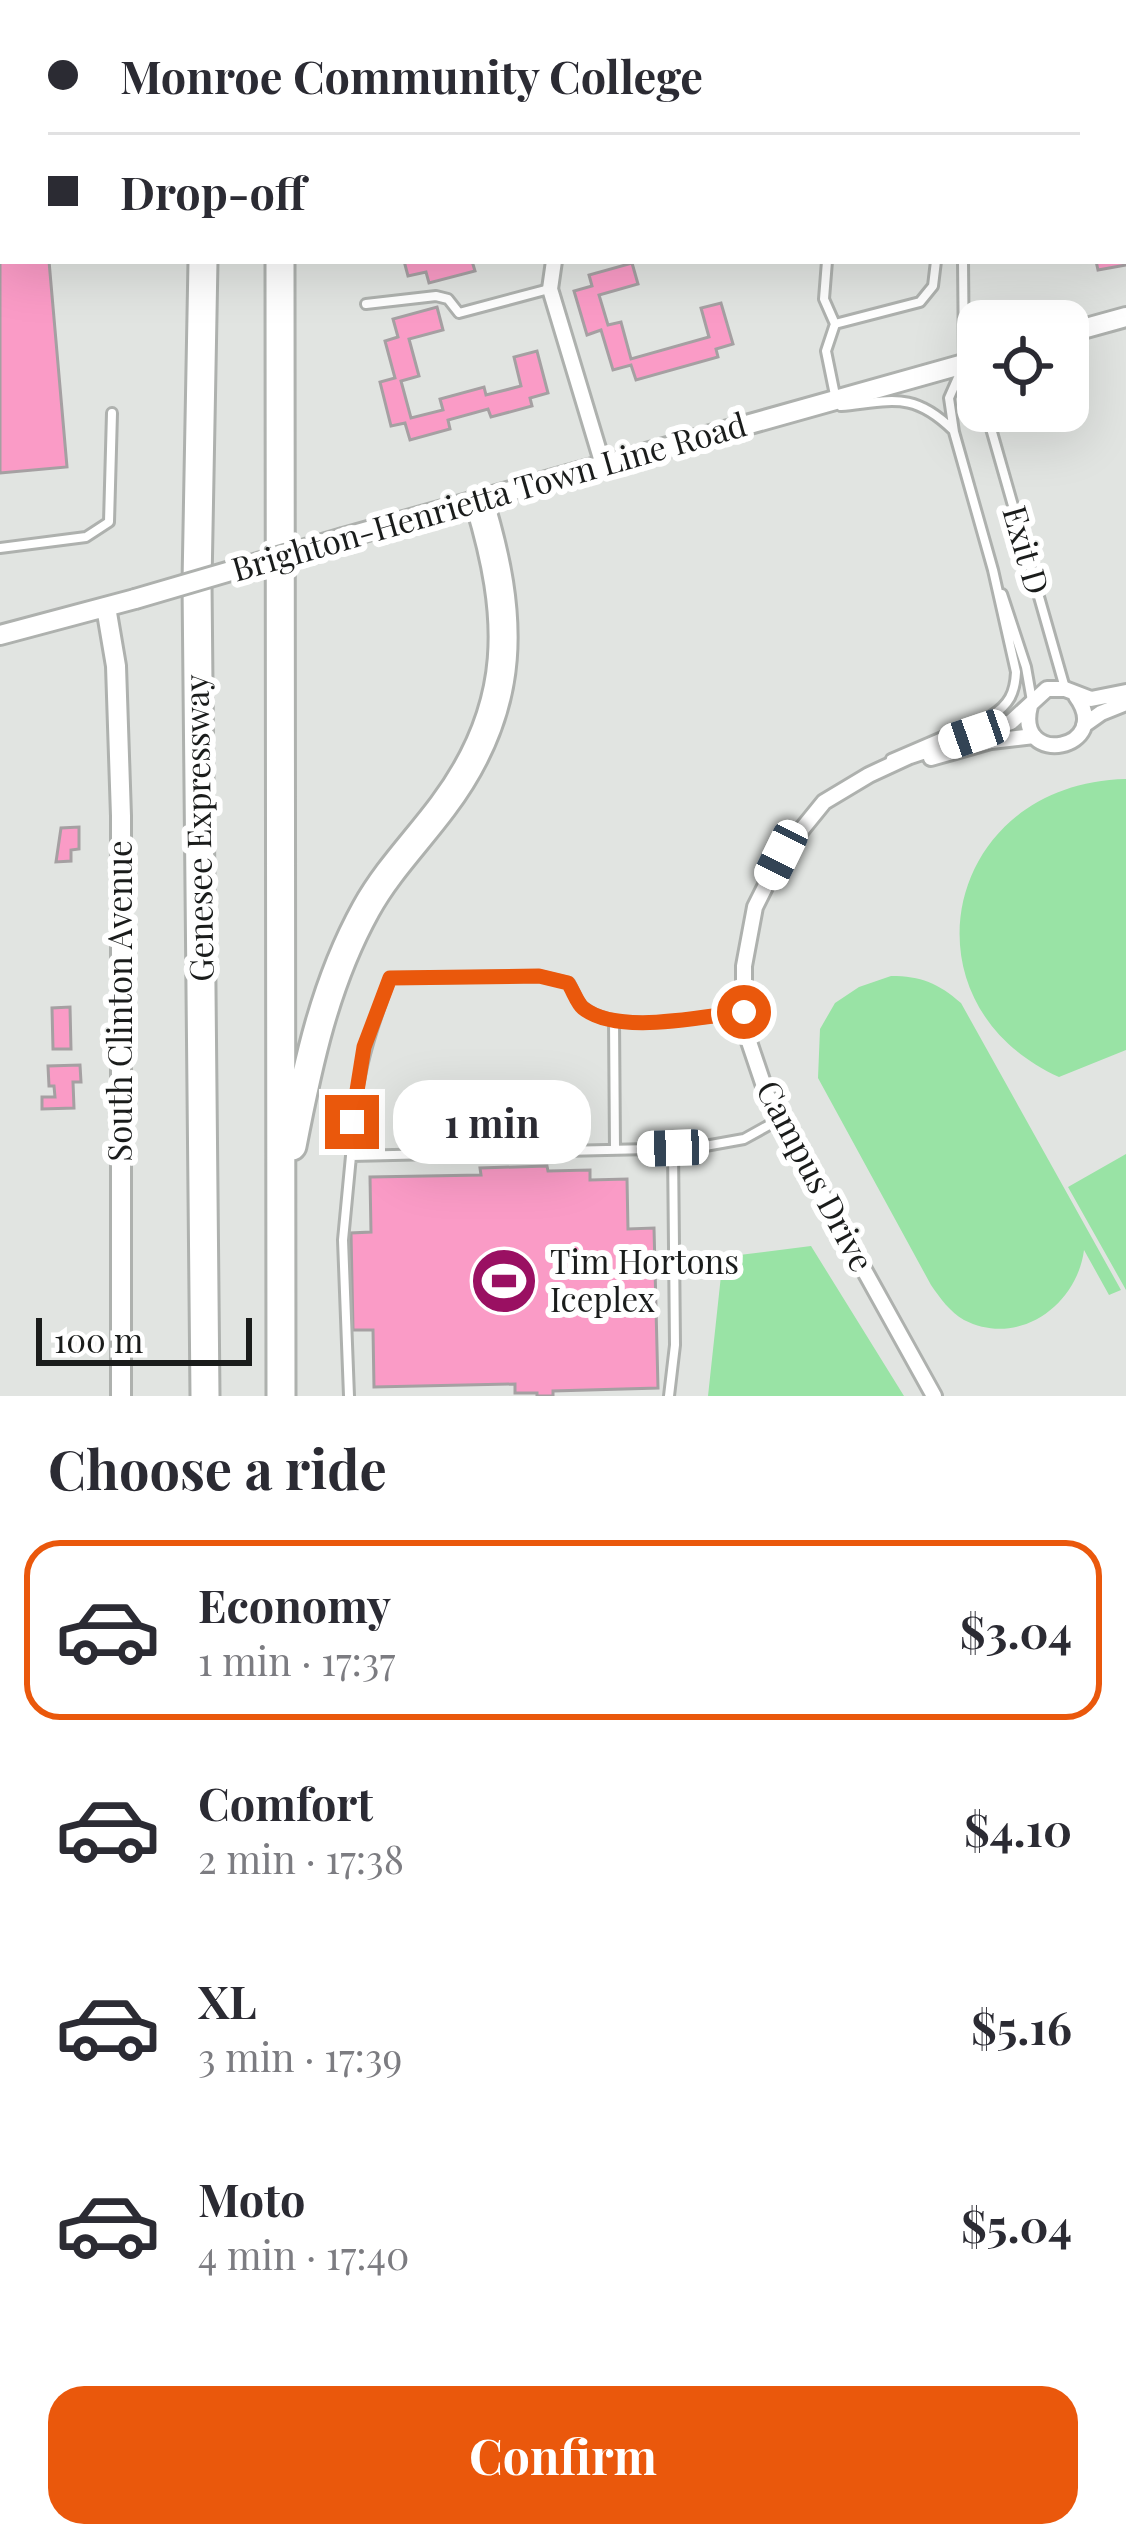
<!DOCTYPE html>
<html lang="en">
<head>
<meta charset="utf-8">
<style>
	body { margin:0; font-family:"Playfair Display",serif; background:#f7f7f7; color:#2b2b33; height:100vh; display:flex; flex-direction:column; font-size:45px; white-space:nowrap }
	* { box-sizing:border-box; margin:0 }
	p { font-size:39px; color:#7c7c81 }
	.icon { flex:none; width:66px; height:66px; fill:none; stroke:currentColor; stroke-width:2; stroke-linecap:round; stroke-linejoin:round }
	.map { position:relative; height:1396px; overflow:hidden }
	.details { display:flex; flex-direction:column; background:#fff; flex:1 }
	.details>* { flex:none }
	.guide { position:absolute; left:0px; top:0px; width:1128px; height:264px; box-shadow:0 12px 48px #0002; display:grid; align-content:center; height:264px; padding:0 48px; background:#fff }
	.controls { position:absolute; left:957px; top:300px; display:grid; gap:24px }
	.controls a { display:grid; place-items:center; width:132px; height:132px; border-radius:24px; background:#fff; box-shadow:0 12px 48px #0002; font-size:60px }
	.scale { position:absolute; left:36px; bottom:30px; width:216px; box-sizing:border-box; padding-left:12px; border:6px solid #1a1c1b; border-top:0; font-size:33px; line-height:42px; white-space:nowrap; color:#1a1c1b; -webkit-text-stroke:9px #fff; paint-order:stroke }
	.end { position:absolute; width:54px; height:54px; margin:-27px; border:15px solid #ea580c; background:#fff; box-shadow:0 0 0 6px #fff }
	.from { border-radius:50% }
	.bubble { position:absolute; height:84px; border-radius:36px; background:#fff; box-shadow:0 12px 48px #0002; font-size:39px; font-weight:700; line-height:84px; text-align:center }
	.car { position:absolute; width:36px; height:72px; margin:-36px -18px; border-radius:15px; box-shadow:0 0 9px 3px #0007; background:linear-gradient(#fff 24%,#345 0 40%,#fff 0 76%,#345 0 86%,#fff 0) }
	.guide b { display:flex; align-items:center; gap:42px; height:114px; font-size:45px }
	.guide b+b { border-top:3px solid #e1e1e2 }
	.guide i { width:30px; height:30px; background:#2b2b33 }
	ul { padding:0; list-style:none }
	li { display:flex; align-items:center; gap:36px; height:180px; margin:0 24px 18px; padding:0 24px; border:6px solid transparent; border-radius:36px }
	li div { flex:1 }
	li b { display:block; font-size:45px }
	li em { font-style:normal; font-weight:700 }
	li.on { border-color:#ea580c }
	li>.icon { width:108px; height:108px; stroke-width:1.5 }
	h2 { padding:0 48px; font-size:54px; line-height:144px }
	.button { display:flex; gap:24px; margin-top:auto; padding:24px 48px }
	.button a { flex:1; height:138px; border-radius:36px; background:#ea580c; color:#fff; font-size:48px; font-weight:700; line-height:138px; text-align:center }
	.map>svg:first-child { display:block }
	.green { fill:#99e3a5 }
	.building { fill:#fa9bc6; stroke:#a5a0a2; stroke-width:3 }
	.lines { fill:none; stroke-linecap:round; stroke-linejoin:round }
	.service-casing { stroke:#aeb1ae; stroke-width:14 }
	.minor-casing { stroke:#aeb1ae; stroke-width:20 }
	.tertiary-casing { stroke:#aeb1ae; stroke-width:24 }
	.motorway-casing { stroke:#aeb1ae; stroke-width:33 }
	.service { stroke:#fff; stroke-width:8 }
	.minor { stroke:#fff; stroke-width:14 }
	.tertiary { stroke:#fff; stroke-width:18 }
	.motorway { stroke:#fff; stroke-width:27 }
	.rail-casing { stroke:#777977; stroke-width:9 }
	.rail { stroke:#fff; stroke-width:4.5; stroke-dasharray:14; stroke-linecap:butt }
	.tertiary-bridge-casing { stroke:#aeb1ae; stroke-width:24; stroke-linecap:butt }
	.tertiary-bridge { stroke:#fff; stroke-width:18 }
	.route { stroke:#ea580c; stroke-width:15 }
	.labels { text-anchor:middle; stroke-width:12; stroke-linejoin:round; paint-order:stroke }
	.street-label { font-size:33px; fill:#1a1c1b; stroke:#fff }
	.poi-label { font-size:33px; fill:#1a1c1b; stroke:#fff; text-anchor:start }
</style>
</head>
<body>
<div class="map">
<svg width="1126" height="1396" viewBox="0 0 1126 1396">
	<rect width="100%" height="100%" fill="#e1e4e1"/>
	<path class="green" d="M1126 779V1050L1059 1077C896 1003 944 783 1126 779Z
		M891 976C921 976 938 983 961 1003L1121 1290 1109 1295 1084 1250C1077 1305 1019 1348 964 1320 950 1312 940 1298 931 1285L818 1078 820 1029 835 1003 859 987Z
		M1126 1154V1290L1068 1187Z
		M811 1246 904 1396H708L723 1257Z"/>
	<path class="building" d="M870 0H918L870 3Z
		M990 0H1078L1068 3Z
		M0 202H3V261H49L67 467 0 473Z
		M1126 241V265L1098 270 1096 261H1125Z
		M404 261H472L475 271 429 283 426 272 408 276Z
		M632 263 638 284 599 295 608 325 621 322 631 359 709 337 701 308 721 303 733 344 716 349 718 357 636 380 631 365 613 370 601 330 587 335 574 291 592 286 589 275Z
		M437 307 443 330 409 339 419 376 401 381 411 418 443 410 440 399 484 387 486 395 521 386 514 357 537 351 548 393 530 398 532 406 491 417 488 409 448 420 450 429 410 440 405 423 391 426 380 382 395 378 385 341 398 337 393 319Z
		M79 827V849L71 850V861L56 862 61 828Z
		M70 1007 71 1049H53L52 1008Z
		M80 1065 81 1082H73L74 1108 42 1109V1097H55L54 1086H49L48 1066Z
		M547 1166 548 1171 590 1170V1180L627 1179 628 1229 654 1228 658 1388 553 1391V1396H537V1393H515V1384L374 1387 373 1330H353L351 1233 371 1232 370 1177 481 1175 480 1168Z"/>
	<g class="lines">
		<g class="service-casing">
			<path id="service" d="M767 0V3
				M853 3 854 0
				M946 3V0
				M827 261 824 299 835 324 826 351 836 400
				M366 304 436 296 448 299 459 313 549 289
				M835 324 920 302 933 286 936 261
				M965 365 978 385
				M841 406C892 401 913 391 953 430
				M986 411 1065 688
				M0 548 86 537 109 522 112 413
				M1002 594 1026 667 1032 701
				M891 759 991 716C1009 705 1015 693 1016 672L993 570 954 432 949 398 964 364 963 261
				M614 1020 615 1150
				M351 1156C352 1090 367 1039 390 978L539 976 569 983C573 990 577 1003 584 1008 618 1036 703 1016 744 1012
				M349 1396 343 1240 351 1156 694 1148 744 1139 780 1119
				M669 1396 675 1345 673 1148"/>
		</g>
		<g class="minor-casing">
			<path id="minor" d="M554 261 550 289 603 465
				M1030 706C1014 769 1115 749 1076 696
				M1084 725 1101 713 1126 703
				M931 758 991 741 1034 736
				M934 1396 767 1095 744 1027V966L755 907 781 855 824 802 869 775 910 756 1011 722 1047 689H1065L1091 699 1126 692"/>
		</g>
		<g class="tertiary-casing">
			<path id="tertiary" d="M1068 333 1126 317
				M343 538 978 360
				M106 607 116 666 121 816V1396
				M0 635 135 599"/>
		</g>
		<g class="motorway-casing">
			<path id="motorway" d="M198 0V3
				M282 3V0
				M203 261 197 583 205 1396
				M280 261 281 1396
				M292 1146C308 1063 325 983 366 909 387 871 417 841 443 806 518 706 514 616 479 501"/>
		</g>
		<use href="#service" class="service"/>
		<use href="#minor" class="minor"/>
		<use href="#tertiary" class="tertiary"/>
		<use href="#motorway" class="motorway"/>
		<g class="rail-casing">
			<path id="rail" d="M344 3 353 0
				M0 99 3 98"/>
		</g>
		<use href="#rail" class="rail"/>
		<g class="tertiary-bridge-casing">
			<path id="tertiary-bridge" d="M135 599 343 538"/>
		</g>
		<use href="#tertiary-bridge" class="tertiary-bridge"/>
	</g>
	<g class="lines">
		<path class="route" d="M352 1122 364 1047 390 978 539 976 568 983C573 990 577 1003 583 1008 618 1036 702 1016 744 1012"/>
	</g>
	<defs>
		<g id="stadium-disc" transform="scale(3.45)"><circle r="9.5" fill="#9a1062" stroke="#fff"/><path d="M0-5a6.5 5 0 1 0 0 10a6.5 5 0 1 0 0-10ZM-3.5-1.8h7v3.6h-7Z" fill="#fff"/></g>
	</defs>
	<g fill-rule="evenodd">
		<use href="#stadium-disc" x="504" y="1281"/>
	</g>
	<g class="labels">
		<g class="street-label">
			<text transform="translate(489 497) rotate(-16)" y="12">Brighton-Henrietta Town Line Road</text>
			<text transform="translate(1026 550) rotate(74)" y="12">Exit D</text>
			<text transform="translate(199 828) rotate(-91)" y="12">Genesee Expressway</text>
			<text transform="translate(120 1001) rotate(-90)" y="12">South Clinton Avenue</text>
			<text transform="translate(815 1176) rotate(62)" y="12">Campus Drive</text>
		</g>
		<g class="poi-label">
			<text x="550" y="1274">Tim Hortons<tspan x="550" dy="38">Iceplex</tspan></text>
		</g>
	</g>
</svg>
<div class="controls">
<a><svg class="icon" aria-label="locate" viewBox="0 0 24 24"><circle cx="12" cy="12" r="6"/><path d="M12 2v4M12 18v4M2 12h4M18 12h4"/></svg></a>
</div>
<div class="scale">100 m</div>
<i class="end from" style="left:744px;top:1012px"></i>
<i class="end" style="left:352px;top:1122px"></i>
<div class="bubble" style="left:393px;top:1080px;width:198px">1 min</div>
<i class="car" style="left:974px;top:734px;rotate:251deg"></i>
<i class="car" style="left:781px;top:855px;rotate:206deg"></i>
<i class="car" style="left:673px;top:1148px;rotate:268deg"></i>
<div class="guide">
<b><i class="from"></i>Monroe Community College</b>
<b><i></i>Drop-off</b>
</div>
</div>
<section class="details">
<h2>Choose a ride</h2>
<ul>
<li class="on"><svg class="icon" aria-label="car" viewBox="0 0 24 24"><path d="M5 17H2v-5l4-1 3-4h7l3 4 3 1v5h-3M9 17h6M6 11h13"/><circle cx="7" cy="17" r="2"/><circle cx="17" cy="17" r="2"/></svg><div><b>Economy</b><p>1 min · 17:37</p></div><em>$3.04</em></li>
<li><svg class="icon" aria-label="car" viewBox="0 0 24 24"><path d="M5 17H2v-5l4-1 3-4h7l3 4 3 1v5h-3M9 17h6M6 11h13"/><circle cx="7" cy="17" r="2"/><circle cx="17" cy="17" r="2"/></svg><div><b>Comfort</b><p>2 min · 17:38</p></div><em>$4.10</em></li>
<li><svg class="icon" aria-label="car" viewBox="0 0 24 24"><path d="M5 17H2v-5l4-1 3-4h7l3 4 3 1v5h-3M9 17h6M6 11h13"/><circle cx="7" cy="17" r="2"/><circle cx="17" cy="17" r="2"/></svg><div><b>XL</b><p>3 min · 17:39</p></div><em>$5.16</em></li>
<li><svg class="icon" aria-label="car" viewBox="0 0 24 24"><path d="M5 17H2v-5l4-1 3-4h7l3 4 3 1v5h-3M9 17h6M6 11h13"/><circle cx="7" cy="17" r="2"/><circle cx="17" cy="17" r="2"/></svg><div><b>Moto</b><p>4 min · 17:40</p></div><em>$5.04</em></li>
</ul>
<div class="button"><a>Confirm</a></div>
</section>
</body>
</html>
